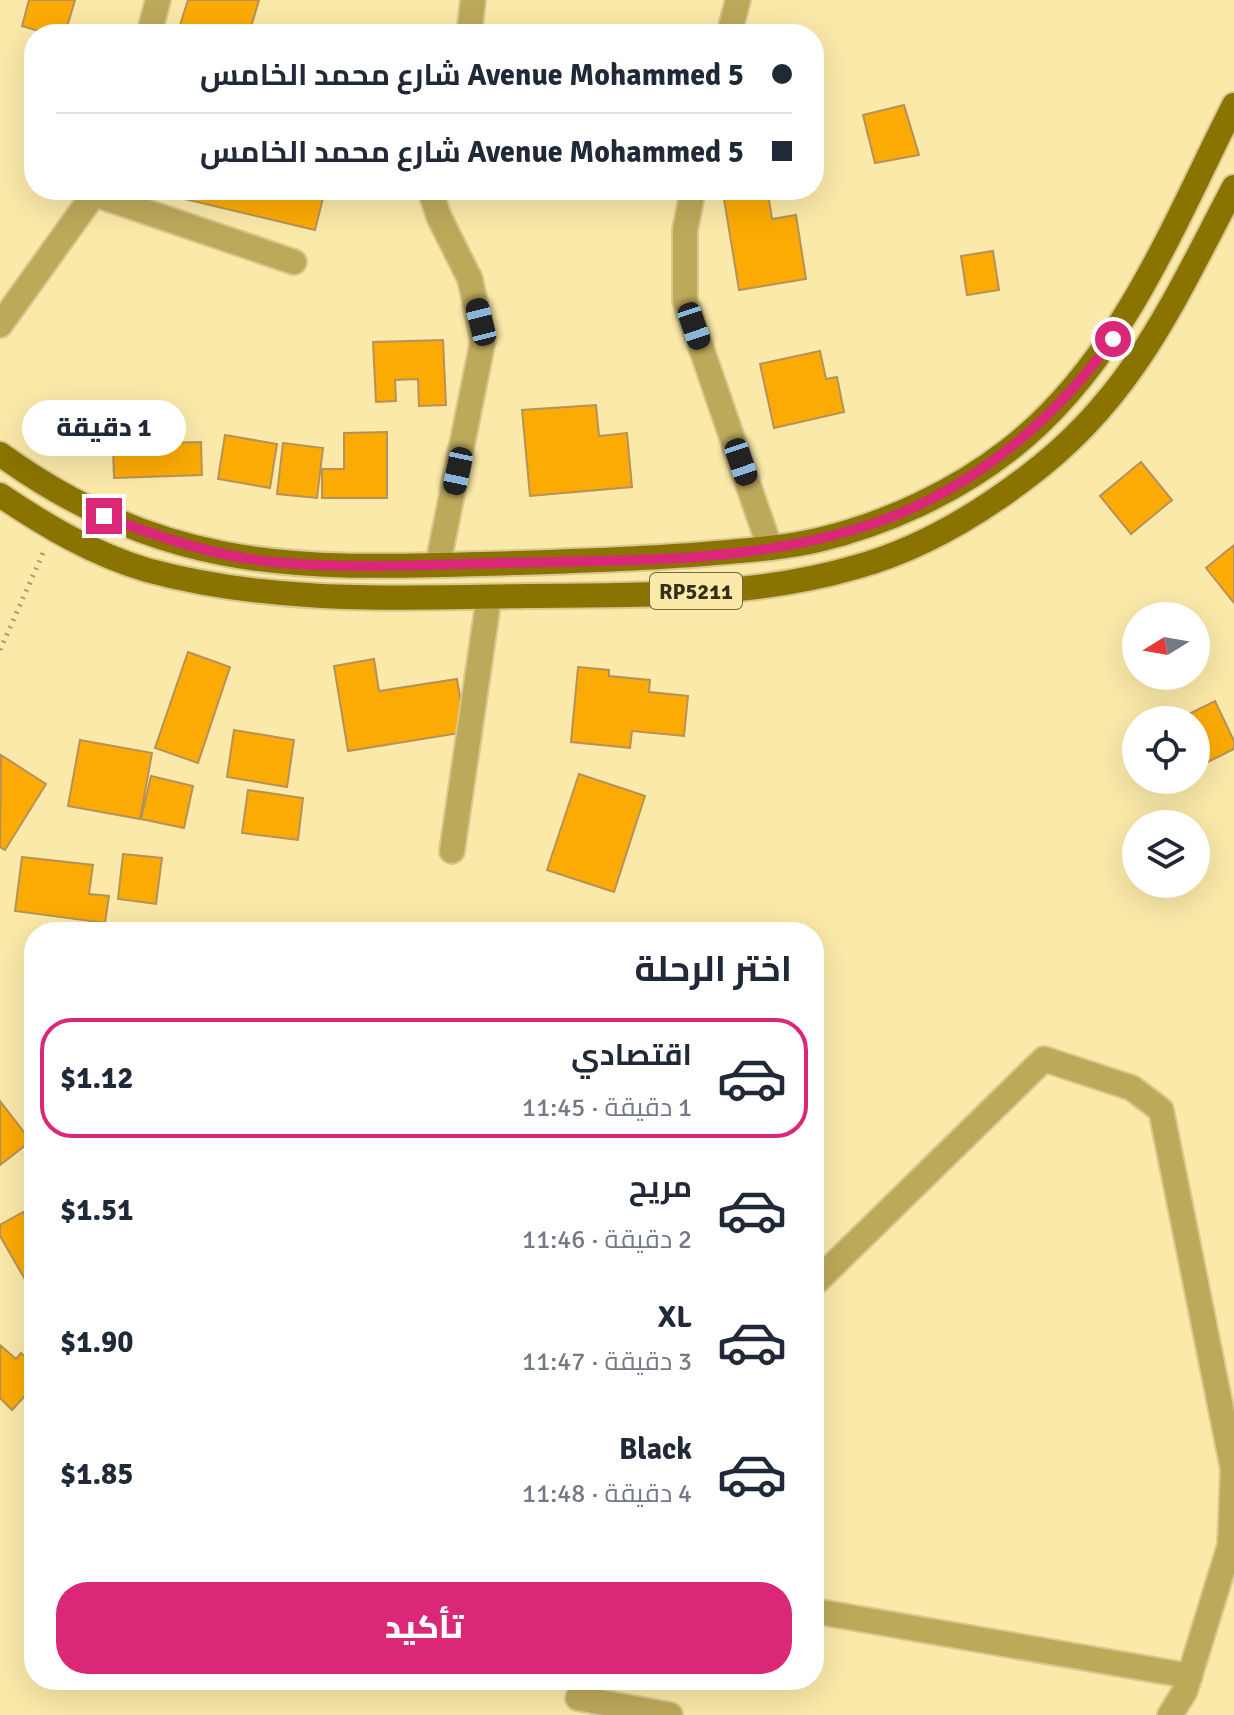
<!DOCTYPE html>
<html lang="ar">
<head>
<meta charset="utf-8">
<style>
	body { margin:0; font-family:Signika,Cairo,sans-serif; background:#f6f6f7; color:#1f2937; direction:rtl; height:100vh; display:flex; flex-direction:column; font-size:30px; white-space:nowrap }
	* { box-sizing:border-box; margin:0 }
	p { font-size:26px; color:#747a83 }
	.icon { flex:none; width:44px; height:44px; fill:none; stroke:currentColor; stroke-width:2; stroke-linecap:round; stroke-linejoin:round }
	.map { position:relative; flex:1; overflow:hidden; direction:ltr }
	.panel { position:absolute; left:24px; top:922px; width:800px; height:768px; display:flex; flex-direction:column; background:#fff; border-radius:32px; box-shadow:0 8px 32px #0002; direction:rtl }
	.panel>* { flex:none }
	.guide { position:absolute; left:24px; top:24px; width:800px; height:176px; border-radius:32px; box-shadow:0 8px 32px #0002; direction:rtl; display:grid; align-content:center; height:176px; padding:0 32px; background:#fff }
	.needle { width:52px; rotate:259deg }
	.fabs { position:absolute; left:1122px; top:602px; display:grid; gap:16px }
	.fabs a { display:grid; place-items:center; width:88px; height:88px; border-radius:50%; background:#fff; box-shadow:0 8px 32px #0002; font-size:40px }
	.end { position:absolute; width:36px; height:36px; margin:-18px; border:10px solid #db2777; background:#fff; box-shadow:0 0 0 4px #fff }
	.from { border-radius:50% }
	.bubble { position:absolute; height:56px; border-radius:28px; background:#fff; box-shadow:0 8px 32px #0002; font-size:26px; font-weight:800; line-height:56px; text-align:center; direction:rtl }
	.car { position:absolute; width:24px; height:48px; margin:-24px -12px; border-radius:10px; box-shadow:0 0 6px 2px #0007; background:linear-gradient(#222 24%,#8ab4d8 0 40%,#222 0 76%,#8ab4d8 0 86%,#222 0) }
	.guide b { display:flex; align-items:center; gap:28px; height:76px; font-size:30px }
	.guide b+b { border-top:2px solid #e0e1e3 }
	.guide i { width:20px; height:20px; background:#1f2937 }
	ul { padding:0; list-style:none }
	li { display:flex; align-items:center; gap:24px; height:120px; margin:0 16px 12px; padding:0 16px; border:4px solid transparent; border-radius:32px }
	li div { flex:1 }
	li b { display:block; font-size:30px }
	li em { font-style:normal; font-weight:800 }
	li.current { border-color:#db2777 }
	li>.icon { width:72px; height:72px; stroke-width:1.5 }
	h2 { padding:0 32px; font-size:36px; line-height:96px }
	.button { display:flex; gap:16px; margin-top:auto; padding:16px 32px }
	.button a { flex:1; height:92px; border-radius:32px; background:#db2777; color:#fff; font-size:32px; font-weight:800; line-height:92px; text-align:center }
	.map>svg:first-child { display:block }
	.building { fill:#fbab03; stroke:#b6915b; stroke-width:2 }
	.lines { fill:none; stroke-linecap:round; stroke-linejoin:round }
	.street-casing { stroke:#d7c88e; stroke-width:28 }
	.primary-casing { stroke:#d7c88e; stroke-width:28 }
	.path { stroke:#ada06e; stroke-width:5; stroke-dasharray:2 6; stroke-linecap:butt }
	.street { stroke:#bda95a; stroke-width:24 }
	.primary { stroke:#8a7300; stroke-width:24 }
	.route { stroke:#db2777; stroke-width:10 }
	.labels { text-anchor:middle; stroke-width:8; stroke-linejoin:round; paint-order:stroke }
	.shield { fill:#fae9a8; stroke:#716741; stroke-width:2 }
	.shield-label { font-size:22px; font-weight:bold; fill:#362f15 }
</style>
</head>
<body>
<div class="map">
<svg width="1234" height="1715" viewBox="0 0 1234 1715">
	<rect width="100%" height="100%" fill="#fae9a8"/>
	<path class="building" d="M29 0H75L65 34H49L22 26Z
		M188 0H259L249 34H198L179 28Z
		M904 105 919 155 875 163 863 115Z
		M174 190H325L315 230 172 196Z
		M768 193 772 219 796 215 806 279 739 290 724 199Z
		M993 251 999 290 967 295 961 256Z
		M443 340 446 405 419 406 418 379 395 380 396 401 376 402 373 342Z
		M820 351 826 379 837 377 844 412 774 428 760 364Z
		M596 405 599 436 627 433 632 487 530 496 522 410Z
		M161 417 162 443 201 442 202 475 114 478 112 419Z
		M387 432V498H322V469H344V433Z
		M225 435 277 444 270 488 218 479Z
		M283 443 323 448 317 498 277 494Z
		M1141 462 1172 500 1131 534 1100 496Z
		M1234 545V603L1206 568Z
		M188 652 230 667 198 763 155 748Z
		M374 659 379 691 457 679 466 732 348 751 334 666Z
		M578 667 609 670V676L650 680 649 692 688 696 684 736 632 731 630 748 571 742Z
		M1215 701 1234 741V749L1196 768V720H1177Z
		M234 730 294 740 287 787 227 777Z
		M80 740 152 753 140 819 68 806Z
		M1 755 46 784 5 850 0 847Z
		M579 774 645 796 614 892 547 870Z
		M151 776 193 786 184 828 141 819Z
		M248 790 303 798 298 840 242 833Z
		M123 854 162 858 156 904 118 899Z
		M22 857 93 865 89 894 109 896 105 923 15 911Z
		M0 1101 31 1141 0 1165Z
		M23 1212 34 1231V1295L0 1236V1225Z
		M0 1345 16 1359 21 1353 34 1365V1386L12 1410 0 1398Z"/>
	<g class="lines">
		<g class="street-casing">
			<path id="street" d="M149 34 158 0
				M469 34 473 0
				M729 34 738 0
				M430 190 439 217 470 279 483 340 438 564
				M693 190 685 230V301L770 548
				M0 325 94 194 294 262
				M452 851 489 597
				M814 1284 1044 1059 1132 1088 1161 1110 1233 1469 1230 1545 1185 1691 1170 1715
				M814 1611 1190 1676
				M578 1698 670 1715"/>
		</g>
		<g class="primary-casing">
			<path id="primary" d="M0 454C66 502 140 537 221 553 317 572 418 565 516 563 582 561 649 559 715 553 749 550 784 548 818 540 886 524 955 492 1010 449 1120 363 1172 227 1234 105
				M0 495C46 526 93 554 147 570 271 604 399 598 527 596 635 595 751 598 856 567 918 550 976 516 1027 477 1133 398 1174 300 1234 187"/>
		</g>
		<path class="path" d="M0 650 43 553"/>
		<use href="#street" class="street"/>
		<use href="#primary" class="primary"/>
	</g>
	<g class="lines">
		<path class="route" d="M104 516C159 537 214 556 272 562 346 569 422 565 496 563 630 560 775 565 901 513 988 476 1058 414 1113 339"/>
	</g>
	<g class="labels">
		<rect class="shield" x="650" y="573" width="92" height="36" rx="6"/>
		<g class="shield-label">
			<text x="696" y="599">RP5211</text>
		</g>
	</g>
</svg>
<div class="fabs">
<a><svg class="needle" viewBox="-14 -14 28 28"><path d="M0-13l5 13h-10z" fill="#e53935"/><path d="M0 13l5-13h-10z" fill="#747a83"/></svg></a>
<a><svg class="icon" aria-label="locate" viewBox="0 0 24 24"><circle cx="12" cy="12" r="6"/><path d="M12 2v4M12 18v4M2 12h4M18 12h4"/></svg></a>
<a><svg class="icon" aria-label="layers" viewBox="0 0 24 24"><path d="M12 4l9 5-9 5-9-5zM3 14l9 5 9-5"/></svg></a>
</div>
<i class="end from" style="left:1113px;top:339px"></i>
<i class="end" style="left:104px;top:516px"></i>
<div class="bubble" style="left:22px;top:400px;width:164px">1 دقيقة</div>
<i class="car" style="left:481px;top:322px;rotate:346deg"></i>
<i class="car" style="left:694px;top:326px;rotate:161deg"></i>
<i class="car" style="left:741px;top:462px;rotate:161deg"></i>
<i class="car" style="left:458px;top:471px;rotate:192deg"></i>
<div class="guide">
<b><i class="from"></i>Avenue Mohammed 5 شارع محمد الخامس</b>
<b><i></i>Avenue Mohammed 5 شارع محمد الخامس</b>
</div>
<section class="panel">
<h2>اختر الرحلة</h2>
<ul>
<li class="current"><svg class="icon" aria-label="car" viewBox="0 0 24 24"><path d="M5 17H2v-5l4-1 3-4h7l3 4 3 1v5h-3M9 17h6M6 11h13"/><circle cx="7" cy="17" r="2"/><circle cx="17" cy="17" r="2"/></svg><div><b>اقتصادي</b><p>1 دقيقة · 11:45</p></div><em>$1.12</em></li>
<li><svg class="icon" aria-label="car" viewBox="0 0 24 24"><path d="M5 17H2v-5l4-1 3-4h7l3 4 3 1v5h-3M9 17h6M6 11h13"/><circle cx="7" cy="17" r="2"/><circle cx="17" cy="17" r="2"/></svg><div><b>مريح</b><p>2 دقيقة · 11:46</p></div><em>$1.51</em></li>
<li><svg class="icon" aria-label="car" viewBox="0 0 24 24"><path d="M5 17H2v-5l4-1 3-4h7l3 4 3 1v5h-3M9 17h6M6 11h13"/><circle cx="7" cy="17" r="2"/><circle cx="17" cy="17" r="2"/></svg><div><b>XL</b><p>3 دقيقة · 11:47</p></div><em>$1.90</em></li>
<li><svg class="icon" aria-label="car" viewBox="0 0 24 24"><path d="M5 17H2v-5l4-1 3-4h7l3 4 3 1v5h-3M9 17h6M6 11h13"/><circle cx="7" cy="17" r="2"/><circle cx="17" cy="17" r="2"/></svg><div><b>Black</b><p>4 دقيقة · 11:48</p></div><em>$1.85</em></li>
</ul>
<div class="button"><a>تأكيد</a></div>
</section>
</div>
</body>
</html>
